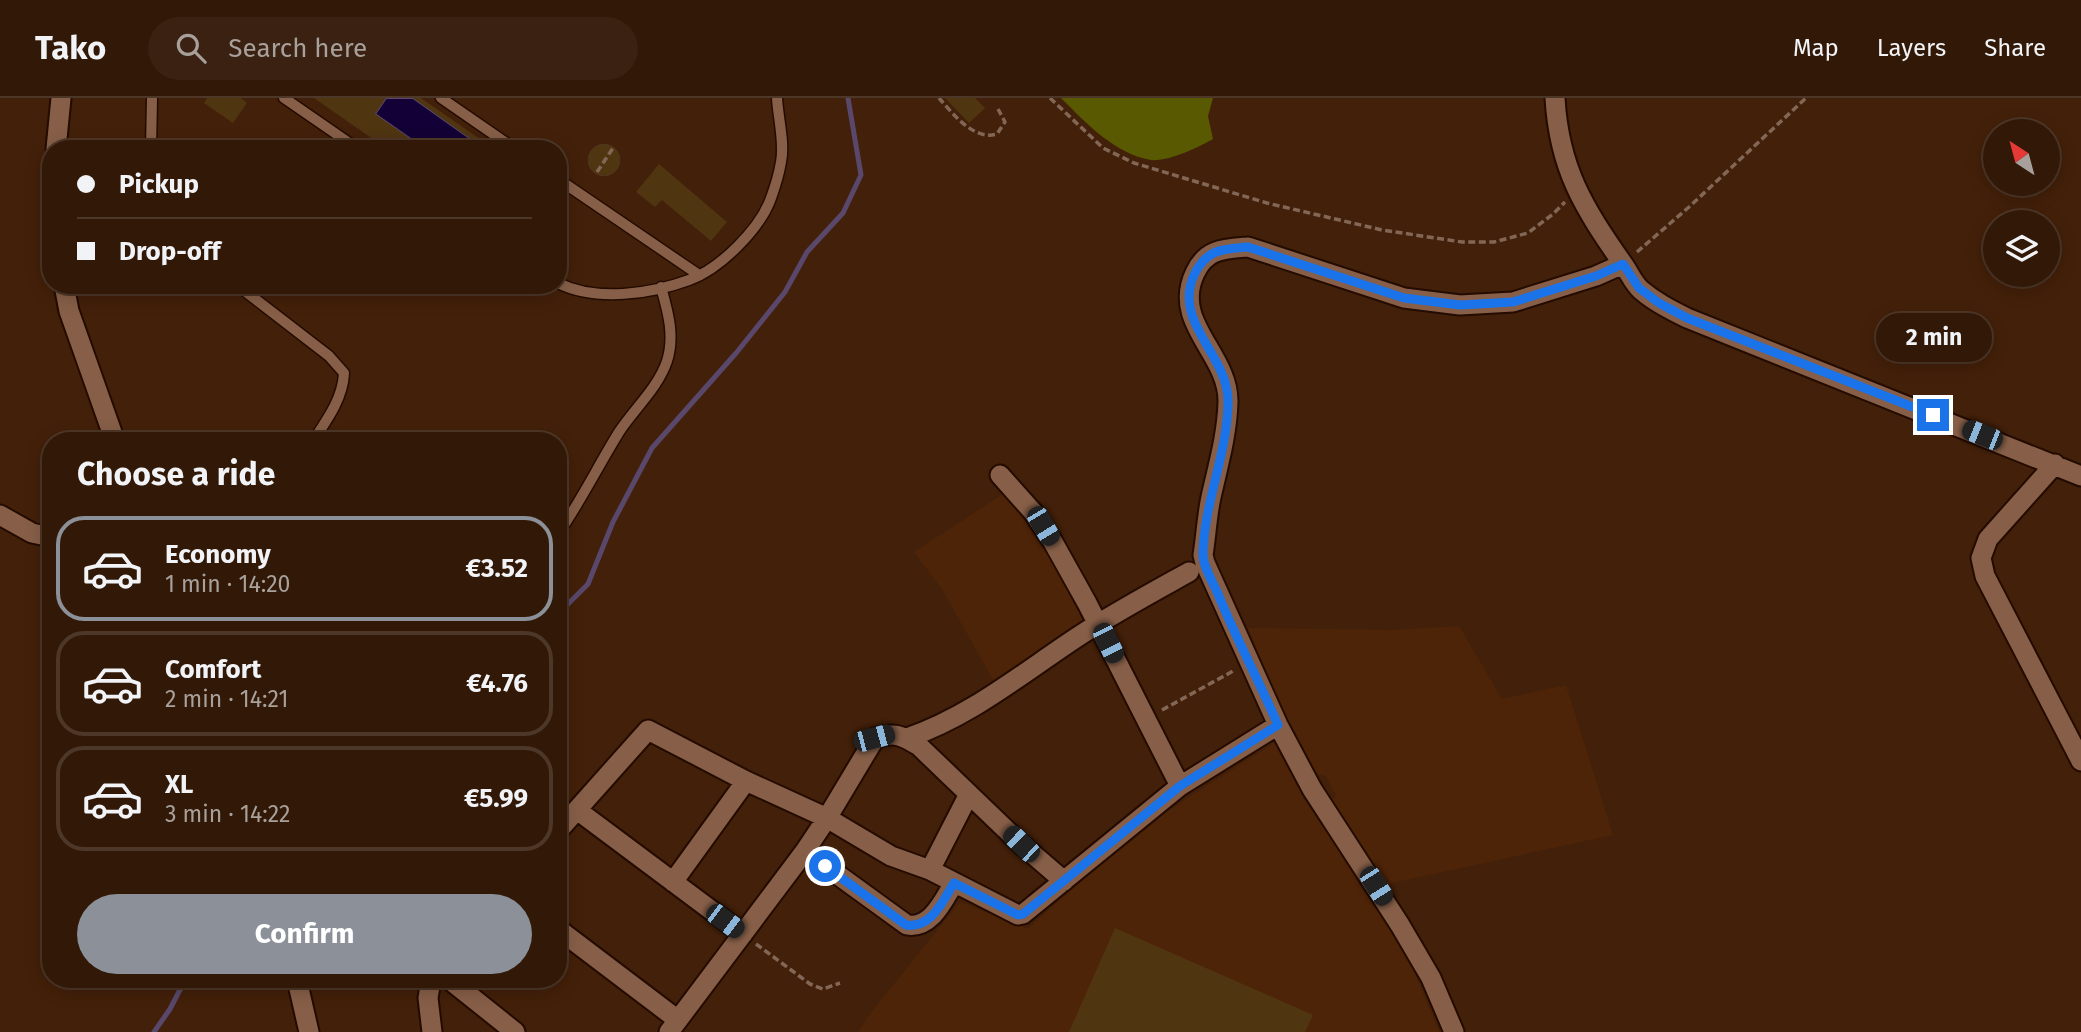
<!DOCTYPE html>
<html lang="en">
<head>
<meta charset="utf-8">
<style>
	body { margin:0; font-family:"Fira Sans",sans-serif; background:#3a2111; color:#f1f3f6; height:100vh; display:flex; flex-direction:column; font-size:26px; white-space:nowrap }
	* { box-sizing:border-box; margin:0 }
	p { font-size:23px; color:#a8a09b }
	.icon { flex:none; width:38px; height:38px; fill:none; stroke:currentColor; stroke-width:2; stroke-linecap:round; stroke-linejoin:round }
	.map { position:relative; flex:1; overflow:hidden }
	.details { position:absolute; left:42px; top:334px; width:525px; height:556px; display:flex; flex-direction:column; background:#321807; border-radius:28px; box-shadow:0 4px 18px #0003,0 0 0 2px #4d3728 }
	.details>* { flex:none }
	.top-card { position:absolute; left:42px; top:42px; width:525px; height:154px; border-radius:28px; box-shadow:0 4px 18px #0003,0 0 0 2px #4d3728; display:grid; align-content:center; height:154px; padding:0 35px; background:#321807 }
	.needle { width:46px; rotate:324deg }
	.buttons { position:absolute; left:1983px; top:21px; display:grid; gap:14px }
	.buttons a { display:grid; place-items:center; width:77px; height:77px; border-radius:50%; background:#321807; box-shadow:0 4px 18px #0003,0 0 0 2px #4d3728; font-size:35px }
	.end { position:absolute; width:32px; height:32px; margin:-16px; border:9px solid #1a73e8; background:#fff; box-shadow:0 0 0 4px #fff }
	.from { border-radius:50% }
	.bubble { position:absolute; height:49px; border-radius:24px; background:#321807; box-shadow:0 4px 18px #0003,0 0 0 2px #4d3728; font-size:23px; font-weight:700; line-height:49px; text-align:center }
	.car { position:absolute; width:21px; height:42px; margin:-21px -10px; border-radius:9px; box-shadow:0 0 5px 2px #0007; background:linear-gradient(#222 24%,#8ab4d8 0 40%,#222 0 76%,#8ab4d8 0 86%,#222 0) }
	.top-card b { display:flex; align-items:center; gap:24px; height:66px; font-size:26px }
	.top-card b+b { border-top:2px solid #4d3728 }
	.top-card i { width:18px; height:18px; background:#f1f3f6 }
	ul { padding:0; list-style:none }
	li { display:flex; align-items:center; gap:21px; height:105px; margin:0 14px 10px; padding:0 21px; border:4px solid #4d3728; border-radius:28px }
	li div { flex:1 }
	li b { display:block; font-size:26px }
	li em { font-style:normal; font-weight:700 }
	li.current { border-color:#8c9099 }
	li>.icon { width:63px; height:63px; stroke-width:1.5 }
	h2 { padding:0 35px; font-size:32px; line-height:84px }
	.cta { display:flex; gap:14px; margin-top:auto; padding:14px 35px }
	.cta a { flex:1; height:80px; border-radius:42px; background:#8c9099; color:#fff; font-size:28px; font-weight:700; line-height:80px; text-align:center }
	header { display:flex; align-items:center; gap:42px; box-sizing:border-box; height:98px; padding:0 35px; background:#321807; border-bottom:2px solid #4d3728 }
	header strong { font-size:33px }
	nav { display:flex; gap:38px; margin-inline-start:auto; font-size:24px }
	.search { width:490px; height:63px; background:#3a2111; display:flex; align-items:center; gap:18px; box-sizing:border-box; padding:0 24px; border-radius:38px; color:#a8a09b; font-size:26px }
	.map>svg:first-child { display:block }
	.built { fill:#4e2408 }
	.forest { fill:#585901 }
	.water { fill:#130036; stroke:#5a486c; stroke-width:2 }
	.lines { fill:none; stroke-linecap:round; stroke-linejoin:round }
	.stream { stroke:#5a486c; stroke-width:5 }
	.building { fill:#503511 }
	.lane-casing { stroke:#240b00; stroke-width:13 }
	.street-casing { stroke:#240b00; stroke-width:23 }
	.path { stroke:#836756; stroke-width:3.5; stroke-dasharray:7 3.5; stroke-linecap:butt }
	.lane { stroke:#875f48; stroke-width:10 }
	.street { stroke:#875f48; stroke-width:19 }
	.route { stroke:#1a73e8; stroke-width:9 }
</style>
</head>
<body>
<header>
<strong>Tako</strong>
<div class="search"><svg class="icon" aria-label="search" viewBox="0 0 24 24"><circle cx="10" cy="10" r="6"/><path d="M15 15l6 6"/></svg>Search here</div>
<nav><a>Map</a><a>Layers</a><a>Share</a></nav>
</header>
<div class="map">
<svg width="2081" height="934" viewBox="0 0 2081 934">
	<rect width="100%" height="100%" fill="#432009"/>
	<path class="built" d="M1006 394 1035 426 1085 527 996 587 943 493 914 454Z
		M1459 528 1502 601 1566 587 1613 737 1383 787 1330 706 1336 697 1325 677H1314L1285 623 1248 530 1393 532Z
		M1274 645 1283 652 1303 700 1361 784 1411 866 1439 934H858L869 917 960 804 1028 831 1075 788 1169 712Z"/>
	<path class="forest" d="M1061 0H1213L1208 18 1213 41C1199 49 1168 64 1151 62 1115 56 1086 25 1061 0Z"/>
	<path class="water" d="M386 0H413L485 51H425L375 16Z
		M589 62a15 15 0 1 1 30 0a15 15 0 1 1-30 0Z"/>
	<g class="lines">
		<path class="stream" d="M558 512 563 511 588 486 613 424 652 350 737 254 785 194 807 154 843 115 861 77 848 0
			M154 934 170 911 185 882"/>
	</g>
	<path class="building" d="M207 0H241L247 5 233 25 204 5Z
		M314 0H386L375 16 425 51H387Z
		M413 0H421L494 51H485Z
		M945 0H975L985 10 969 25Z
		M588 62a16 16 0 1 1 32 0a16 16 0 1 1-32 0Z
		M659 66 727 124 711 143 662 102 655 109 636 94Z
		M1115 830 1313 917 1305 934H1069Z"/>
	<g class="lines">
		<g class="lane-casing">
			<path id="lane" d="M284 0 358 51
				M441 0 515 51
				M151 51 152 0
				M558 81 699 177
				M558 185C596 204 651 196 689 182 720 171 760 131 771 100 775 89 779 76 781 64 785 45 778 20 777 0
				M237 187 329 258 344 275C343 300 327 322 313 343
				M558 436C581 403 598 368 619 334 634 311 658 290 667 263 675 238 668 214 661 189"/>
		</g>
		<g class="street-casing">
			<path id="street" d="M1555 0C1559 71 1584 110 1623 166 1629 174 1633 185 1641 192 1655 204 1671 212 1687 220L2081 378
				M56 51 61 0
				M64 187 69 213 115 343
				M2055 366 1988 441 1981 460 1985 478 2081 663
				M1000 377 1033 414 1053 444 1087 505 1180 688
				M0 417 32 435 51 439
				M907 640C972 618 1025 573 1082 536 1116 514 1153 494 1189 474
				M577 712 743 836
				M558 733 648 632 746 683 827 720 891 758 930 772 1018 817 1023 816 1180 688 1278 627
				M805 753 907 827C931 831 943 803 954 785
				M930 772 969 696
				M673 784 746 683
				M558 831 678 922
				M297 882 309 934
				M431 882 428 900 432 934
				M450 882 515 934
				M669 934 805 753 827 720 875 640C895 634 901 637 919 648L1021 746 1064 783
				M1454 934 1431 880 1400 827 1312 691 1278 627 1205 465 1203 457C1206 438 1207 418 1211 399 1218 368 1227 337 1228 304 1229 256 1171 225 1195 175 1206 151 1223 151 1248 149L1404 200 1460 207 1513 204 1596 178 1623 166"/>
		</g>
		<path class="path" d="M939 0C953 16 974 43 997 36L1005 24 998 11
			M1050 0 1103 50 1134 65 1267 105 1382 132 1462 144H1494L1528 135 1553 116 1565 104
			M597 74 613 50
			M1637 154 1689 109 1806 0
			M1162 612 1235 572
			M756 846 810 886 823 891 840 885"/>
		<use href="#lane" class="lane"/>
		<use href="#street" class="street"/>
	</g>
	<g class="lines">
		<path class="route" d="M825 768 906 827C931 831 943 803 954 785L1018 817 1023 816 1180 688 1278 627C1259 583 1236 540 1218 496 1213 484 1203 469 1203 456 1204 404 1228 355 1228 303 1228 256 1171 224 1195 175 1207 151 1223 151 1248 149L1404 200 1460 207 1513 204 1596 178 1623 166 1639 190 1659 205 1687 220 1933 317"/>
	</g>
</svg>
<div class="buttons">
<a><svg class="needle" viewBox="-14 -14 28 28"><path d="M0-13l5 13h-10z" fill="#e53935"/><path d="M0 13l5-13h-10z" fill="#a8a09b"/></svg></a>
<a><svg class="icon" aria-label="layers" viewBox="0 0 24 24"><path d="M12 4l9 5-9 5-9-5zM3 14l9 5 9-5"/></svg></a>
</div>
<i class="end from" style="left:825px;top:768px"></i>
<i class="end" style="left:1933px;top:317px"></i>
<div class="bubble" style="left:1876px;top:215px;width:116px">2 min</div>
<i class="car" style="left:1982px;top:337px;rotate:292deg"></i>
<i class="car" style="left:1043px;top:428px;rotate:149deg"></i>
<i class="car" style="left:1108px;top:545px;rotate:154deg"></i>
<i class="car" style="left:874px;top:640px;rotate:75deg"></i>
<i class="car" style="left:1021px;top:746px;rotate:314deg"></i>
<i class="car" style="left:1376px;top:788px;rotate:148deg"></i>
<i class="car" style="left:725px;top:823px;rotate:127deg"></i>
<div class="top-card">
<b><i class="from"></i>Pickup</b>
<b><i></i>Drop-off</b>
</div>
<section class="details">
<h2>Choose a ride</h2>
<ul>
<li class="current"><svg class="icon" aria-label="car" viewBox="0 0 24 24"><path d="M5 17H2v-5l4-1 3-4h7l3 4 3 1v5h-3M9 17h6M6 11h13"/><circle cx="7" cy="17" r="2"/><circle cx="17" cy="17" r="2"/></svg><div><b>Economy</b><p>1 min · 14:20</p></div><em>€3.52</em></li>
<li><svg class="icon" aria-label="car" viewBox="0 0 24 24"><path d="M5 17H2v-5l4-1 3-4h7l3 4 3 1v5h-3M9 17h6M6 11h13"/><circle cx="7" cy="17" r="2"/><circle cx="17" cy="17" r="2"/></svg><div><b>Comfort</b><p>2 min · 14:21</p></div><em>€4.76</em></li>
<li><svg class="icon" aria-label="car" viewBox="0 0 24 24"><path d="M5 17H2v-5l4-1 3-4h7l3 4 3 1v5h-3M9 17h6M6 11h13"/><circle cx="7" cy="17" r="2"/><circle cx="17" cy="17" r="2"/></svg><div><b>XL</b><p>3 min · 14:22</p></div><em>€5.99</em></li>
</ul>
<div class="cta"><a>Confirm</a></div>
</section>
</div>
</body>
</html>
